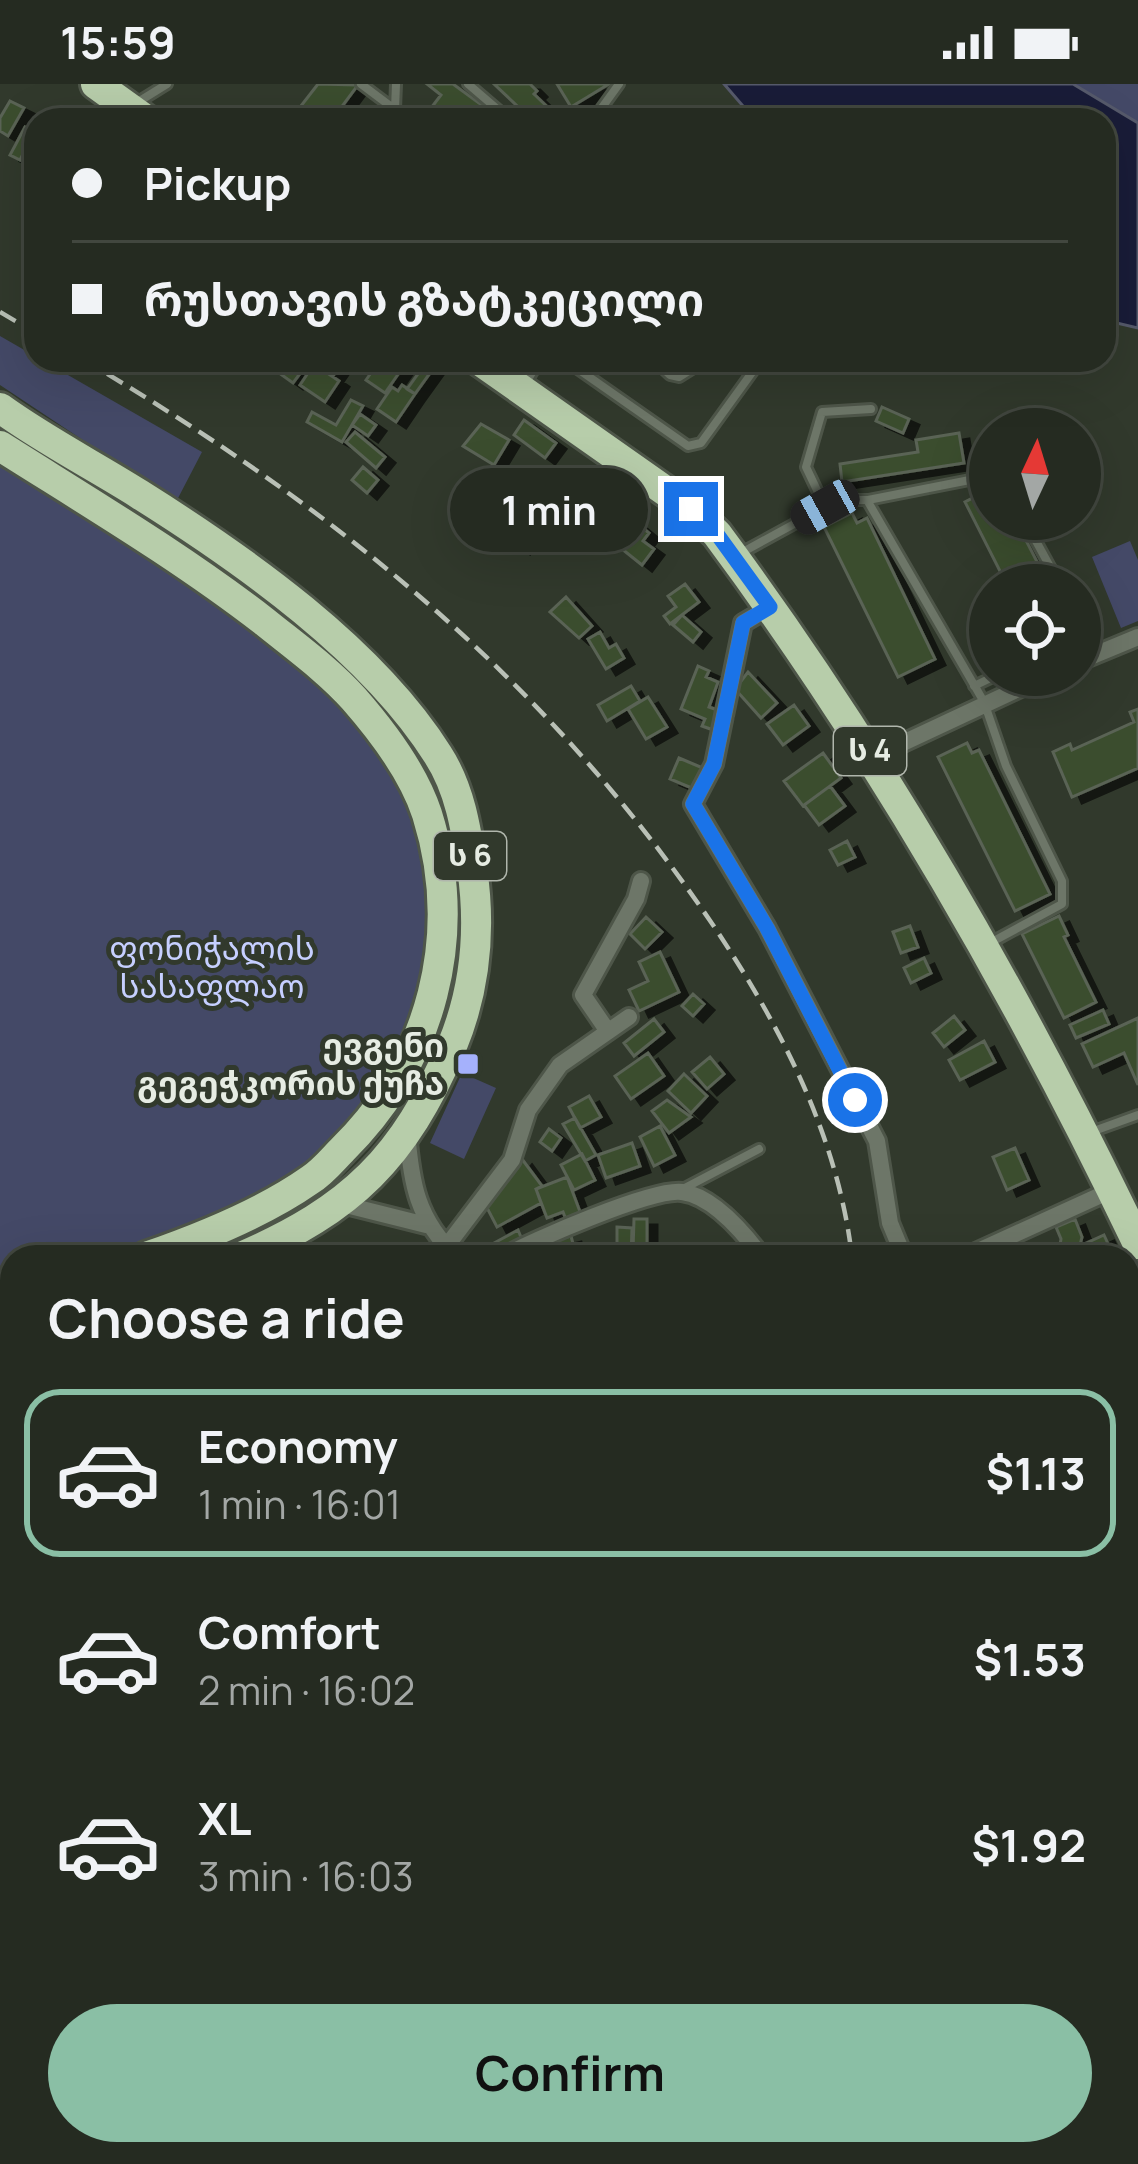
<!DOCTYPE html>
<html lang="en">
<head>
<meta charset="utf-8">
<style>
	body { margin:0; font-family:Manrope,"Noto Sans Georgian",sans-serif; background:#2d332a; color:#f1f3f6; height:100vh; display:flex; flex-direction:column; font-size:45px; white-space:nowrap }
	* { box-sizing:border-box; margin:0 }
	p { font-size:39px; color:#a3a7a5 }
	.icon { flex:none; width:66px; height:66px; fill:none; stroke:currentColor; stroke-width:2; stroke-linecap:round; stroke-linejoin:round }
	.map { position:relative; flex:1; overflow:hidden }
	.sheet { position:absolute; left:0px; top:1161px; width:1140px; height:921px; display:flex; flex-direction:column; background:#252b21; border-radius:36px 36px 0 0; box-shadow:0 12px 48px #0002,0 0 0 3px #42473f }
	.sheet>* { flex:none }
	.banner { position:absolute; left:24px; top:24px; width:1092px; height:264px; border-radius:36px; box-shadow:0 12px 48px #0002,0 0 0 3px #42473f; display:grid; align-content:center; height:264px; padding:0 48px; background:#252b21 }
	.needle { width:78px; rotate:4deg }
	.tools { position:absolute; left:969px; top:324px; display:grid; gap:24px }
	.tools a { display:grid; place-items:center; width:132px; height:132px; border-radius:50%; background:#252b21; box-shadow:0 12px 48px #0002,0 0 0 3px #42473f; font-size:60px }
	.end { position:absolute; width:54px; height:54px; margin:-27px; border:15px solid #1a73e8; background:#fff; box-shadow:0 0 0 6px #fff }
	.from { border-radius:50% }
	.bubble { position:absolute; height:84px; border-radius:42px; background:#252b21; box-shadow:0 12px 48px #0002,0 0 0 3px #42473f; font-size:39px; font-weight:700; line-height:84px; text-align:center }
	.car { position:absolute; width:36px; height:72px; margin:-36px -18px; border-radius:15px; box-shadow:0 0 9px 3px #0007; background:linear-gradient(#222 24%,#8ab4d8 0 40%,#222 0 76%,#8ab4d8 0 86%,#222 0) }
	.banner b { display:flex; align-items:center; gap:42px; height:114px; font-size:45px }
	.banner b+b { border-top:3px solid #42473f }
	.banner i { width:30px; height:30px; background:#f1f3f6 }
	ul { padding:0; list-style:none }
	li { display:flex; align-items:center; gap:36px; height:168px; margin:0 24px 18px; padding:0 24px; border:6px solid transparent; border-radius:36px }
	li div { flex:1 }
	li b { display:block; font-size:45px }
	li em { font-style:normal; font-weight:700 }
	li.selected { border-color:#8abfa5 }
	li>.icon { width:108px; height:108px; stroke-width:1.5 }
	h2 { padding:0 48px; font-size:54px; line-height:144px }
	.cta { display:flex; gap:24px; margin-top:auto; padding:24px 48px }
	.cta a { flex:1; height:138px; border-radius:72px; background:#8abfa5; color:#111; font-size:48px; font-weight:700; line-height:138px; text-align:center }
	.status { display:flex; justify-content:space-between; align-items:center; height:84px; padding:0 60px; background:#252b21; direction:ltr }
	.status svg { height:33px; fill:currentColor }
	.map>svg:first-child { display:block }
	.green { fill:#444967 }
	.water { fill:#191c38; stroke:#565a6b; stroke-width:3 }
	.building { fill:#3b4e2f; stroke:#5a6355; stroke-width:3; filter:url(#shadow) }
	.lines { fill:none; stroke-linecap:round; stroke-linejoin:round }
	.lane-casing { stroke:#4e5649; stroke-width:14 }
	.street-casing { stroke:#4e5649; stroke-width:22 }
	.secondary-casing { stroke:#4e5649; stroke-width:30 }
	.highway-casing { stroke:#4e5649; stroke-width:36 }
	.lane { stroke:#6d7668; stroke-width:8 }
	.street { stroke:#6d7668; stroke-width:16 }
	.secondary { stroke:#8b9983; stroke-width:24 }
	.highway { stroke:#b7cdaa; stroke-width:30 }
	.rail { stroke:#b9c0b6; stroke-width:4.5; stroke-dasharray:18 9; stroke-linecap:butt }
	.route { stroke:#1a73e8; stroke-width:15 }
	.poi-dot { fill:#a5b1fc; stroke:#31392c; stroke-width:4.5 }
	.labels { text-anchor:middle; stroke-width:10; stroke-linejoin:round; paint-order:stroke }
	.shield { fill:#31392c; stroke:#b0b6ac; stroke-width:3 }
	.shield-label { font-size:30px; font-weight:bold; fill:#e6ece3 }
	.park-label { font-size:33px; fill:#c6cfff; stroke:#31392c }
	.poi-label { font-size:33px; font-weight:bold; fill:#e6ece3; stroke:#31392c; text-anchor:end }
</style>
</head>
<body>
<div class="status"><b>15:59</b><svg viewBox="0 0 49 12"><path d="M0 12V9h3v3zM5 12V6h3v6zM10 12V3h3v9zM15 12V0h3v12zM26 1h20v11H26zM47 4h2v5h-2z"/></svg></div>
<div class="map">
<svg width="1138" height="2080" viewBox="0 0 1138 2080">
	<defs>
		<filter id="shadow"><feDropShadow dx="10" dy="6" stdDeviation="0" flood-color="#0009"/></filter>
	</defs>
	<rect width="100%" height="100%" fill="#31392c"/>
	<path class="green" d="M1073 0H1138V39Z
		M0 252 202 368 176 418 0 301Z
		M0 368 324 592 404 699 424 761 432 893 376 1027 277 1111 110 1173H12V1210L0 1214Z
		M1130 457 1138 476V537L1121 544 1092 473Z
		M462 989 496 1004 464 1075 430 1059Z"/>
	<path class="water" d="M724 0H1073L1138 39V244L1104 236V36H755Z"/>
	<path class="building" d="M318 0 358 1 332 36H290Z
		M427 0H453L494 30 490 36H475L467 30 462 36H431L425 32 441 11Z
		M494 0H530L537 7 534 10 561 36H532Z
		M557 0H609L571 23Z
		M10 17 24 24 8 52 0 47V34Z
		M25 43 36 49V70L26 64 20 76 10 71Z
		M278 276H295L305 283 293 299 272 284Z
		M317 276H344L333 292 314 280Z
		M380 276H408L385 309 366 296Z
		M314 280 339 297 325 318 300 301Z
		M425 280 433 285 415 310 407 305Z
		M402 301 415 310 396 338 377 325 392 303 398 307Z
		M351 316 363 322 342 358 307 338 312 328 336 341Z
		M882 323 909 335 903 349 876 337Z
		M360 330 376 341 368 352 352 341Z
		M524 336 556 359 545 374 514 351Z
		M481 340 509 356 494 381 463 362Z
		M355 348 385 373 376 384 346 358Z
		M959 349 964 379 842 398 840 380 918 368 916 356Z
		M363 383 378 396 367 409 352 396Z
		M505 383 530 396 514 426 489 413Z
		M990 405V435H1015L1049 501H1007L965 418Z
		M852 429 857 439 867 434 935 575 898 593 824 443Z
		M517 430 535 442 520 464 502 452Z
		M626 430 649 449 643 457 654 465 642 481 607 453Z
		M685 500 699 518 670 540 664 532 676 523 668 512Z
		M566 513 592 542 579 554 550 528Z
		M682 531 701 548 693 558 673 541Z
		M600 548 609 564 616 560 624 574 606 585 588 555Z
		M698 582 709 587 706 593 718 598 709 623 723 628 716 647 702 642 705 635 681 625Z
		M748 588 777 619 761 634 735 605Z
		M631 602 640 617 607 637 598 621Z
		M648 613 667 643 646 655 628 625Z
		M794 621 809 642 783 661 767 640Z
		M1138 625V684L1072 713 1053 668 1070 660 1072 666 1134 638 1130 628Z
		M967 659 972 669 979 666 1050 810 1015 827 938 673Z
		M823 669 841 694 803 722 784 697Z
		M679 674 703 684 694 705 670 695Z
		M830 702 845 722 819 741 804 721Z
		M847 757 855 773 838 781 830 766Z
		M1059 832 1068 851 1064 853 1096 918 1064 934 1022 850Z
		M646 833 662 848 645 865 630 850Z
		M910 842 918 863 901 869 893 848Z
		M660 868 679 908 639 927 629 906 648 897 639 878Z
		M924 874 931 889 911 899 904 884Z
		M693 910 704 920 693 932 682 922Z
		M1103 926 1109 940 1076 954 1070 941Z
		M954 932 965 946 944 963 933 949Z
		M1138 934V1001L1124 969 1093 983 1082 960Z
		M654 935 664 948 634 972 624 959Z
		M984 957 995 978 960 996 949 976Z
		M648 969 664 992 631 1015 615 992Z
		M710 973 724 990 707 1005 692 988Z
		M684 990 707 1012 691 1029 668 1007Z
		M589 1012 601 1033 580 1044 569 1023Z
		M667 1016 691 1033 669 1049 652 1027Z
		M575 1034 596 1071 585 1077 563 1040Z
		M660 1042 675 1071 654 1082 640 1053Z
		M549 1045 561 1054 552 1067 540 1058Z
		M632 1059 640 1082 606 1094 598 1071Z
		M1015 1064 1029 1096 1007 1106 993 1073Z
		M582 1070 595 1096 574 1106 561 1081Z
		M522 1075 542 1102 536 1105 541 1119 497 1143 485 1120Z
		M567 1093 582 1133 567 1138 563 1128 547 1134 536 1105Z
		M634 1135H647V1167H633Z
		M1075 1135 1082 1153 1077 1173H1058L1061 1155 1056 1143Z
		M617 1143 632 1144 631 1173H617Z
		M518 1146 523 1158 488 1172 485 1164Z
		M1104 1151 1114 1173H1085L1080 1162Z
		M571 1152 576 1171 543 1173V1165L553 1166 551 1157Z
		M12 1508V1552L0 1540V1520Z
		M1134 1594 1138 1632 1128 1633V1595Z
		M12 1811V1844H0V1812Z
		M0 1879 12 1880V1907H0Z
		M1128 1907 1138 1908V1945L1128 1944Z
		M1128 1986 1138 1987V2022L1128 2021Z
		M0 2058H12V2070H21V2080H0Z
		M59 2070H102L103 2080H60Z
		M116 2070H149V2071H142V2080H116Z
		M167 2070H196V2080H167Z
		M246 2070H272V2080H246Z
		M295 2070H319V2080H295Z
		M322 2070H353V2080H323Z
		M353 2070H382L383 2080H353Z
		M436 2070H461L460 2080H436Z
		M662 2070 693 2071V2080H661Z
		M598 2071 638 2075V2080H597Z"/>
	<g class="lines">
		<g class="lane-casing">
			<path id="lane" d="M361 0 409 36
				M468 0 510 36
				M138 18 167 0
				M395 25 396 0
				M598 36V29L619 0
				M565 276 688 362 701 359 761 276
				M654 276 670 291 679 293 706 276
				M525 300 540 276
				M868 416 990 392
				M825 423 806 383 822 328 871 325
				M1024 435 1060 501
				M741 469 838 416H867L984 618 1006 682 1062 797V820L990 859
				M1080 537 1083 543 1080 547
				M974 602 997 591
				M1091 1048 1138 1031
				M681 1106 759 1065
				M0 1202 12 1206
				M1128 1360 1138 1362
				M1128 1418H1138
				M1128 1538 1138 1565
				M1128 1976H1138
				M477 2080V2070"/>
		</g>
		<g class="street-casing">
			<path id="street" d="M770 523 743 539 714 680 693 720 767 844 877 1057 890 1139 904 1173
				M1080 577 1138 553
				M873 673 1048 591
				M607 946 583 911 636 815 641 797
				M407 1047C411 1099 417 1136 457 1173
				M342 1120 426 1141
				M427 1173 446 1163 512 1076 528 1026 560 981 629 933
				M503 1173C531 1157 653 1104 682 1108 713 1112 744 1149 762 1173
				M965 1173 1112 1106
				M0 1646 12 1638
				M1128 1651 1138 1652
				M0 1658 12 1660
				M0 1853H12
				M47 2070V2080
				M228 2070V2080
				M773 2070 774 2080
				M658 2080V2070"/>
		</g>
		<g class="secondary-casing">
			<path id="secondary" d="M1128 1864 1138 1861
				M967 2070V2080"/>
		</g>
		<g class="highway-casing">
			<path id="highway" d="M96 0 146 36
				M479 276 691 425 717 450C882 672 1018 910 1138 1160
				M0 324C44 356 93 381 139 410 244 476 372 566 438 671 460 705 466 745 472 784 481 845 476 904 452 962 404 1074 352 1125 241 1173
				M0 362C90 419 181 473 265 538 296 563 328 586 354 615 382 647 414 690 427 730 465 851 432 977 343 1065 333 1075 323 1088 310 1096 263 1129 201 1154 146 1173
				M0 1227 12 1222
				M0 1267 12 1262"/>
		</g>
		<use href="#lane" class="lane"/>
		<use href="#street" class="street"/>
		<use href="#secondary" class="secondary"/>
		<use href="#highway" class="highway"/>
		<path class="rail" d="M0 228 36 249
			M84 276C339 427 545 594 713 841 780 941 838 1052 852 1173
			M836 2070V2080"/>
	</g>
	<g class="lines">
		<path class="route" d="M691 425 717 450 770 523 743 539 714 680 693 720 767 844 855 1016"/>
	</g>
	<rect class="poi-dot" x="456" y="968" width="24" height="24" rx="6"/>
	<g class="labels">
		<g class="shield">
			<rect x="834" y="643" width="72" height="48" rx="9"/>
			<rect x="434" y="748" width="72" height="48" rx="9"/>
		</g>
		<g class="shield-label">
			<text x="870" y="677">ს 4</text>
			<text x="470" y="782">ს 6</text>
		</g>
		<g class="park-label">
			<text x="212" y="876">ფონიჭალის<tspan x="212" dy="38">სასაფლაო</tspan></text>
		</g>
		<g class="poi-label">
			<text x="444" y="973">ევგენი<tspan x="444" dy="38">გეგეჭკორის ქუჩა</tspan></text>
		</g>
	</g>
</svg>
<div class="tools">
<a><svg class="needle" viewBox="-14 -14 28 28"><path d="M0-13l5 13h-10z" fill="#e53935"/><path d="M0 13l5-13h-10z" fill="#a3a7a5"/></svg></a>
<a><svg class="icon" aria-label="locate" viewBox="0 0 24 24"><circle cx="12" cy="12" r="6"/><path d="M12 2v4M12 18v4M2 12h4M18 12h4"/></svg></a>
</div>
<i class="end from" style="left:855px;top:1016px"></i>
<i class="end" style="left:691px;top:425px"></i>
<div class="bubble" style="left:450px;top:384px;width:198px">1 min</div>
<i class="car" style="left:825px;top:423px;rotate:241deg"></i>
<div class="banner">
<b><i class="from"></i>Pickup</b>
<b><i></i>რუსთავის გზატკეცილი</b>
</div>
<section class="sheet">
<h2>Choose a ride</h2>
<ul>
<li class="selected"><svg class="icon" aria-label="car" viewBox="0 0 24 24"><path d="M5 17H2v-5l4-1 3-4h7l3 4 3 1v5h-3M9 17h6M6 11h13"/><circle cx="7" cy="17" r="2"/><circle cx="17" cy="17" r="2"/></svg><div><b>Economy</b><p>1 min · 16:01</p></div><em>$1.13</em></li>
<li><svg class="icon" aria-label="car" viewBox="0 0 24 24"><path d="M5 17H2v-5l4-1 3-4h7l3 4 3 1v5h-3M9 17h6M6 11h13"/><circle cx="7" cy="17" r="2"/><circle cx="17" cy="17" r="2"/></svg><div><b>Comfort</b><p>2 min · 16:02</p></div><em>$1.53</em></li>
<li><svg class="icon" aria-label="car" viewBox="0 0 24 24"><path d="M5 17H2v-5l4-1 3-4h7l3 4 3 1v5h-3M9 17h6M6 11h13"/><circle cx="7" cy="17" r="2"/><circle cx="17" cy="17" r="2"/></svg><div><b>XL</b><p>3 min · 16:03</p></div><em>$1.92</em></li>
</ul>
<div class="cta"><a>Confirm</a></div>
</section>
</div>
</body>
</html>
